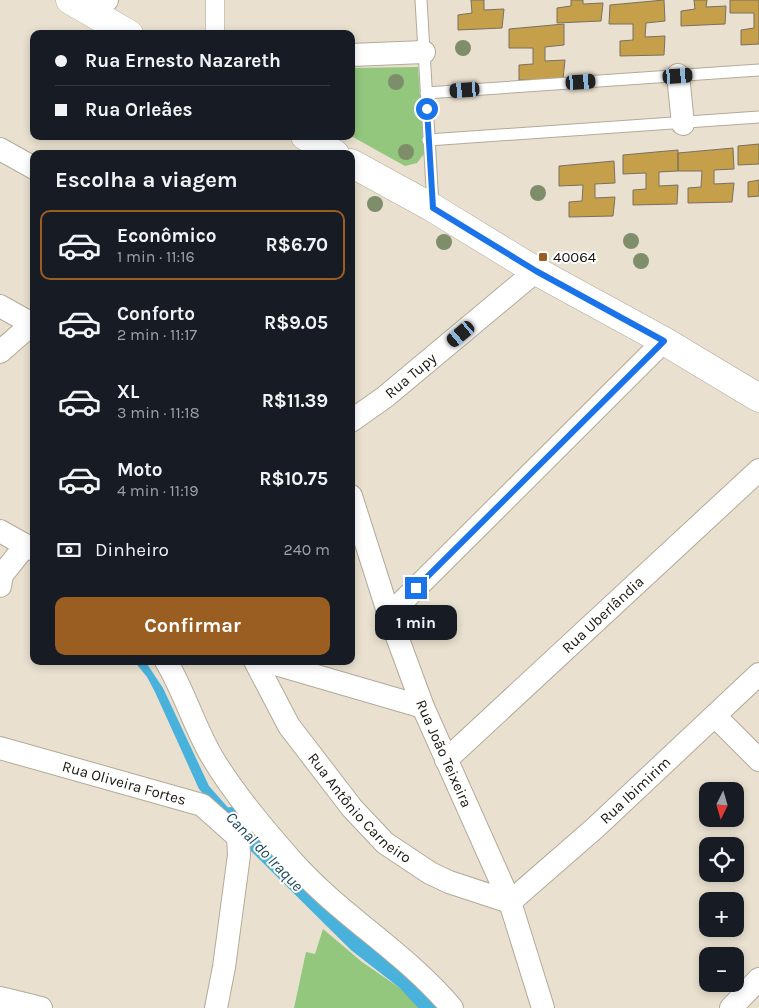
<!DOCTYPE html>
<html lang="pt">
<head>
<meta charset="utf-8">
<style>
	body { margin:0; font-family:Karla,sans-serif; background:#20242c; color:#f1f3f6; height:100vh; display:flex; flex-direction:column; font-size:19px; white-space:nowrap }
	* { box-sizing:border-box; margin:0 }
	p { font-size:16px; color:#9ea1a6 }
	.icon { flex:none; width:28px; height:28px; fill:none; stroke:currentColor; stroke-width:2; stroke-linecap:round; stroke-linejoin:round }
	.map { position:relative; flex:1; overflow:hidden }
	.side { position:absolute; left:30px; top:150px; width:325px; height:515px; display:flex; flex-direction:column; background:#171b24; border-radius:10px; box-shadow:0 2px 8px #0003 }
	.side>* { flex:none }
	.guide { position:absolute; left:30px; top:30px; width:325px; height:110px; border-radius:10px; box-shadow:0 2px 8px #0003; display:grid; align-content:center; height:110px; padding:0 25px; background:#171b24 }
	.needle { width:32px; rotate:185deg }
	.controls { position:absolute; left:699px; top:782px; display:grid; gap:10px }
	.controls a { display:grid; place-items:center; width:45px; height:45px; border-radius:10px; background:#171b24; box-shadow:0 2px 8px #0003; font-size:25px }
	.end { position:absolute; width:22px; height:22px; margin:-11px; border:6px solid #1a73e8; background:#fff; box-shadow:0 0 0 2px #fff }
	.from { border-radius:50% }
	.bubble { position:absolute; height:35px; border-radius:10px; background:#171b24; box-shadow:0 2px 8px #0003; font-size:16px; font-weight:700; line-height:35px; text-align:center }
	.car { position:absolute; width:15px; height:30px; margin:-15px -8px; border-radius:6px; box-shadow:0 0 4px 1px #0007; background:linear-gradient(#222 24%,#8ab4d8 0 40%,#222 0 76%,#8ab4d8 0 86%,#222 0) }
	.guide b { display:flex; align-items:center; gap:18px; height:48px; font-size:19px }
	.guide b+b { border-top:1px solid #363941 }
	.guide i { width:12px; height:12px; background:#f1f3f6 }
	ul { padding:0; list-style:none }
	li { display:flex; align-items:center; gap:15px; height:70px; margin:0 10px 8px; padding:0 15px; border:2px solid transparent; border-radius:10px }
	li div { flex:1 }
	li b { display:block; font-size:19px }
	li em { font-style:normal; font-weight:700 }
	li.on { border-color:#9b5e22 }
	li>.icon { width:45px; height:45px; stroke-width:1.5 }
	h2 { padding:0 25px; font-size:22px; line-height:60px }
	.pay { display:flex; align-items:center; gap:12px; height:55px; padding:0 25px; font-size:19px }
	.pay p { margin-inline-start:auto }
	.primary-button { display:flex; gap:10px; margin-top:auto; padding:10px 25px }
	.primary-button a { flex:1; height:58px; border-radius:10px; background:#9b5e22; color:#fff; font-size:20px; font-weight:700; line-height:58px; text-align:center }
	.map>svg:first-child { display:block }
	.green { fill:#93c77e }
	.water { fill:#48b2dc }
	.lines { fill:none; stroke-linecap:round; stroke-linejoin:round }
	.canal { stroke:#48b2dc; stroke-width:20 }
	.building { fill:#c59f49; stroke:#787061 }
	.service-casing { stroke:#b3aa99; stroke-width:13 }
	.pedestrian-casing { stroke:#b3aa99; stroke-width:19 }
	.minor-casing { stroke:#b3aa99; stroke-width:24 }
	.secondary-casing { stroke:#b3aa99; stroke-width:29 }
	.service { stroke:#fff; stroke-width:11 }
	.pedestrian { stroke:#fff; stroke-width:18 }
	.minor { stroke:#fff; stroke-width:22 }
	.secondary { stroke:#fff; stroke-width:28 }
	.tree { fill:#7e8d6a }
	.route { stroke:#1a73e8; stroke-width:6 }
	.poi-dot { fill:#9b5e22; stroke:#fff; stroke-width:2 }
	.labels { text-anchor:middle; stroke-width:4; stroke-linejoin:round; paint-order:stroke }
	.poi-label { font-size:15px; fill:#18150f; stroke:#fff; text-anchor:start }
	.street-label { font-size:15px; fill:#18150f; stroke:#fff }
	.water-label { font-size:16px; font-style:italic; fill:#1b485a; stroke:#fff }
</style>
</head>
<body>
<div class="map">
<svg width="759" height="1008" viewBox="0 0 759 1008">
	<rect width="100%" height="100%" fill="#e9e0cf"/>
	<path class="green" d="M418 67 424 154 417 163 405 166 351 136V68Z
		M323 929 362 962 410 995 423 1008H294L306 952 315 954Z"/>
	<path class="water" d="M134 661H145L163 688 209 786 238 819 233 826 199 789 155 692 147 677Z"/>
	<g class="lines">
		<path class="canal" d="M231 817 357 942 406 980 432 1008"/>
	</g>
	<path class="building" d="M471 0H484V10L504 9 502 28 458 30V15L472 13Z
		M571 0H583V4L603 3 601 21 557 23V8L571 6Z
		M664 0 665 21 646 23 645 37 665 36 664 55 620 56V41L633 40V24H609L610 5Z
		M694 0H707L706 7 726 6 725 24 681 26V11L695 9Z
		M730 0H759V44L741 45V30L754 28V13H730Z
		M564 24V45L545 47V61L565 60 563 79 519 80V65L533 64V48H509V29Z
		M759 144V164L738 165V146Z
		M733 148 734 169 714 170V184L734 183 732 202 688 203V188L701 187 702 171H678V153Z
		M678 150V171L659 172V186L678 185 677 204 633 205V190L646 189V173L623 174V155Z
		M614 161 615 183 595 184V198L615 197 613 216 569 217V202L582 201 583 185 559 186V166Z
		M759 180V196L748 197V182Z"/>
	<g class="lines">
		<g class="service-casing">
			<path id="service" d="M421 0 433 205
				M426 93 759 70
				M428 140 759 117"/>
		</g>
		<g class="pedestrian-casing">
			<path id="pedestrian" d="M215 0V34"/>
		</g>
		<g class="minor-casing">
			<g id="minor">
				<path d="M88 10 107 0"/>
				<path d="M351 55 424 52"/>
				<path d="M678 75 683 124"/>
				<path d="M0 149 34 168"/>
				<path d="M0 306 34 325"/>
				<path d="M0 352 32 324"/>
				<path id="s1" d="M351 421 385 397 536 271"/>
				<path id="s2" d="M351 496 389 615 423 707 510 902 543 1008"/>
				<path d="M0 531 34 550"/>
				<path d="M0 586 2 575 25 546"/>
				<path d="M389 615 664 341"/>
				<path d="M166 661C184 691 194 726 212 757 235 795 264 829 293 862 341 916 405 952 452 1008"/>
				<path id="s3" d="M255 661 289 726 352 808 385 843 430 873 449 882 510 902 595 828 759 674"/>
				<path d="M265 661 423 707"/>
				<path d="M715 716 759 760"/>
				<path id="s4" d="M0 748 202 805 238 837"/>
				<path id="s5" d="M446 760 759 470"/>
				<path d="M0 998 41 1008"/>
				<path d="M216 1008 224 967 239 855 238 837 243 824"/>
				<path d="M731 1008 759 979"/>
			</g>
		</g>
		<g class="secondary-casing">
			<path id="secondary" d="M70 0 129 34
				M305 136 335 154
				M351 163 433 208 536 271 664 341 759 398"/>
		</g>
		<use href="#service" class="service"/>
		<use href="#pedestrian" class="pedestrian"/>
		<use href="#minor" class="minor"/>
		<use href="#secondary" class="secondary"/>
	</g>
	<g class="tree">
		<circle cx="463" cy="48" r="8"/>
		<circle cx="396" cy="82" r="8"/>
		<circle cx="406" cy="152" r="8"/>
		<circle cx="538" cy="193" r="8"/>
		<circle cx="375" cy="204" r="8"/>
		<circle cx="631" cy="241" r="8"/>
		<circle cx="444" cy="242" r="8"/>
		<circle cx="641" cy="261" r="8"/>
	</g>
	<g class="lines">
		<path class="route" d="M416 588 664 341 536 271 433 208 427 109"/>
	</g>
	<rect class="poi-dot" x="538" y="252" width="10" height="10" rx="2.5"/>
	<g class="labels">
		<g class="poi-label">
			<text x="553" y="262">40064</text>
		</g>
		<g class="street-label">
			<text dy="5" stroke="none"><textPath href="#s1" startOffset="75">Rua Tupy</textPath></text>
			<text dy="5" stroke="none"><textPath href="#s5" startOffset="214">Rua Uberlândia</textPath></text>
			<text dy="5" stroke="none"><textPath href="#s2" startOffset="274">Rua João Teixeira</textPath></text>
			<text dy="5" stroke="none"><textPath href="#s4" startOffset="129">Rua Oliveira Fortes</textPath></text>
			<text dy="5" stroke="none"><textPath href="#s3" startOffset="532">Rua Ibimirim</textPath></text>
			<text dy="5" stroke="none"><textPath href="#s3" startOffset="182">Rua Antônio Carneiro</textPath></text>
		</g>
		<g class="water-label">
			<text transform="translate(265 851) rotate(46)" y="6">Canal do Iraque</text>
		</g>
	</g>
</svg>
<div class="controls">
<a><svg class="needle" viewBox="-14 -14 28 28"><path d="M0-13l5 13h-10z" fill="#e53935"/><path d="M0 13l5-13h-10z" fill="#9ea1a6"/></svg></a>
<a><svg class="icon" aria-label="locate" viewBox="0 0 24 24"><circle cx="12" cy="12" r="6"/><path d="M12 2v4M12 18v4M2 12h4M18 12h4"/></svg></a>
<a>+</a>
<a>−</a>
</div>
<i class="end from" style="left:427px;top:109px"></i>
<i class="end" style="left:416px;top:588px"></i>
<div class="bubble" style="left:375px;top:605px;width:82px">1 min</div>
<i class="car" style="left:678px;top:76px;rotate:86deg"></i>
<i class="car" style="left:581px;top:82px;rotate:86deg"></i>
<i class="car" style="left:465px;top:90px;rotate:266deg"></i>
<i class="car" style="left:461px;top:334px;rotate:230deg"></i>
<div class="guide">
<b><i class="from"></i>Rua Ernesto Nazareth</b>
<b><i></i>Rua Orleães</b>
</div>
<section class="side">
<h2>Escolha a viagem</h2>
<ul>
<li class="on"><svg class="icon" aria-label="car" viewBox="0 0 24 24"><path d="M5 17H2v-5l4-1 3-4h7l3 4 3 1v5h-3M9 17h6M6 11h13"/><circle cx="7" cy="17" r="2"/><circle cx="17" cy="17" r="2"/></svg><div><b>Econômico</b><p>1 min · 11:16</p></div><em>R$6.70</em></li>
<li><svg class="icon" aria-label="car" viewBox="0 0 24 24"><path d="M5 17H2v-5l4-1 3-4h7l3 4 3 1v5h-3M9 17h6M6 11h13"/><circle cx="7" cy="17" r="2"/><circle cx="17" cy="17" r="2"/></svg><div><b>Conforto</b><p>2 min · 11:17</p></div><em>R$9.05</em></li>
<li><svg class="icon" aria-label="car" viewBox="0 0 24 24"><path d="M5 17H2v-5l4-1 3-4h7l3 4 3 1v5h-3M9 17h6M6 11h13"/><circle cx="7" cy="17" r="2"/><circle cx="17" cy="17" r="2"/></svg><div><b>XL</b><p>3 min · 11:18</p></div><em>R$11.39</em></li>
<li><svg class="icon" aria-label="car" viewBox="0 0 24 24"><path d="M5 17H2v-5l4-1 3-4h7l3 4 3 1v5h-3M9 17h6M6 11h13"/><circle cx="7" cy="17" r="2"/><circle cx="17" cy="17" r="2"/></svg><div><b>Moto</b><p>4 min · 11:19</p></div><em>R$10.75</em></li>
</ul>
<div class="pay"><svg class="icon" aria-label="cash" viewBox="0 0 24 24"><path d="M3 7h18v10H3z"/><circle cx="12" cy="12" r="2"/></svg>Dinheiro<p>240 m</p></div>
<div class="primary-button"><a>Confirmar</a></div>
</section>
</div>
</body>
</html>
